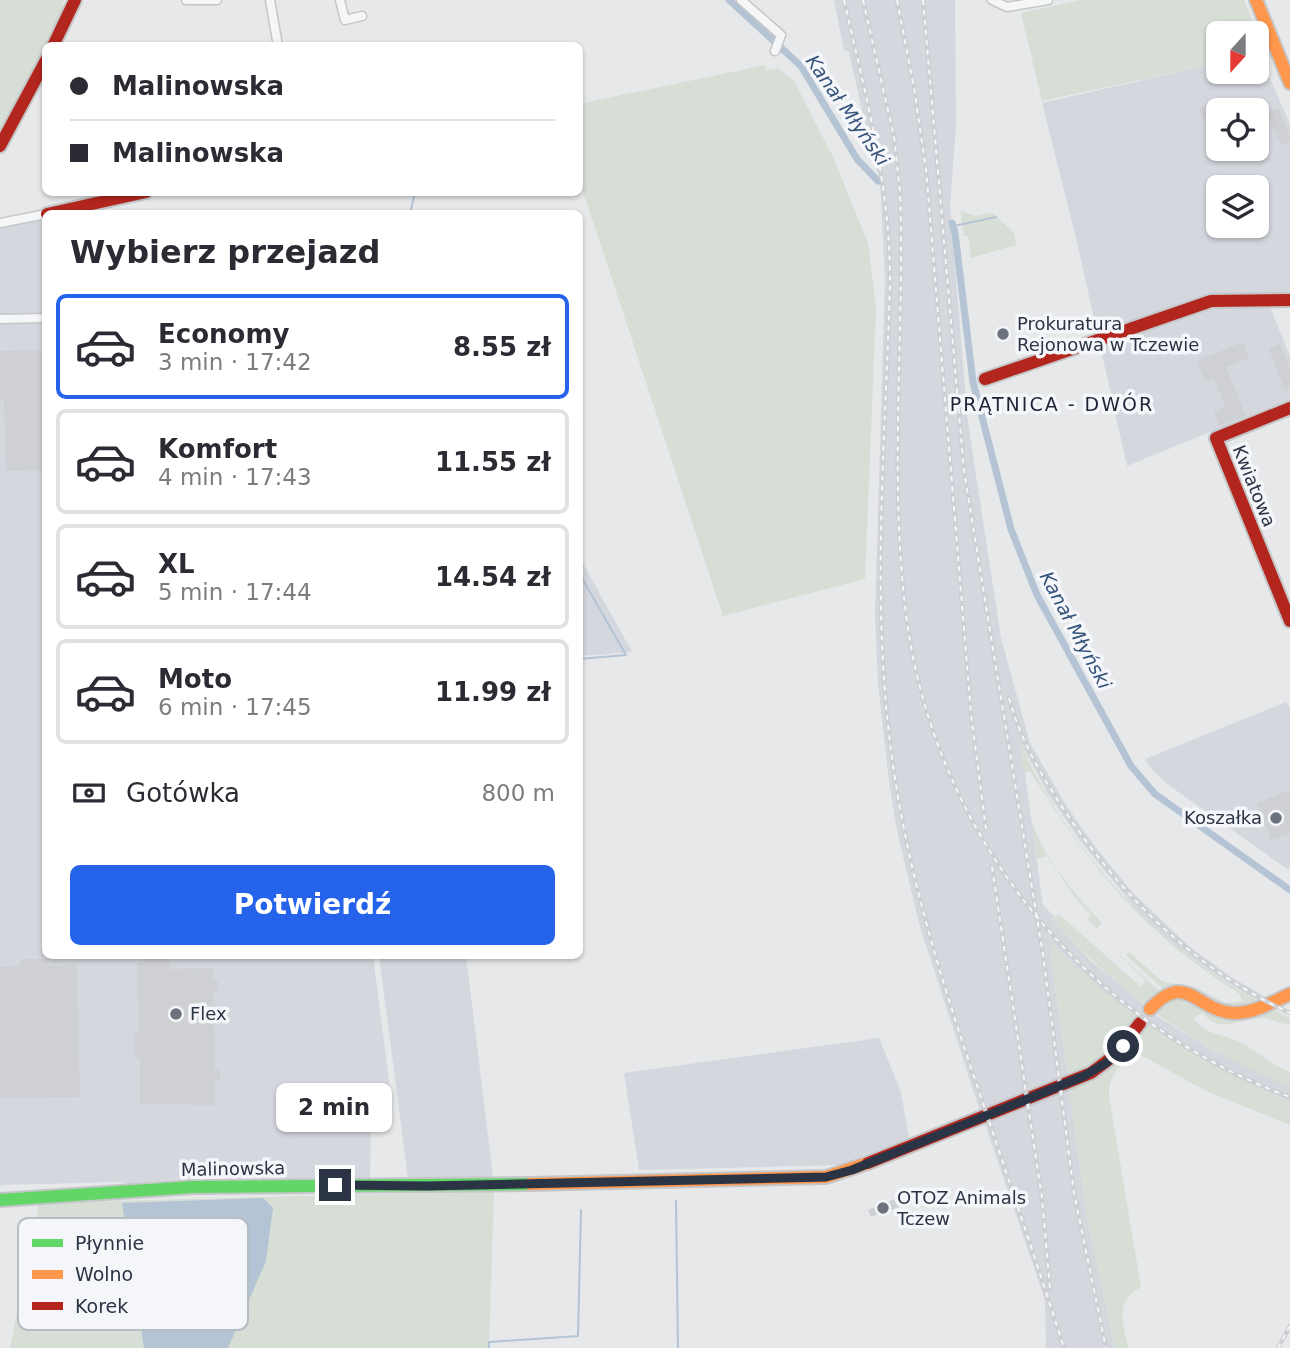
<!DOCTYPE html>
<html lang="pl">
<head>
<meta charset="utf-8">
<style>
	body { margin:0; font-family:"DejaVu Sans",sans-serif; background:#f7f7f7; color:#2b2b33; height:100vh; display:flex; flex-direction:column; font-size:26px; white-space:nowrap }
	* { box-sizing:border-box; margin:0 }
	p { font-size:23px; color:#7c7c81 }
	.icon { flex:none; width:38px; height:38px; fill:none; stroke:currentColor; stroke-width:2; stroke-linecap:round; stroke-linejoin:round }
	.map { position:relative; flex:1; overflow:hidden }
	.sheet { position:absolute; left:42px; top:210px; width:541px; height:749px; display:flex; flex-direction:column; background:#fff; border-radius:10px; box-shadow:0 2px 5px #0004 }
	.sheet>* { flex:none }
	.top-card { position:absolute; left:42px; top:42px; width:541px; height:154px; border-radius:10px; box-shadow:0 2px 5px #0004; display:grid; align-content:center; height:154px; padding:0 28px; background:#fff }
	.needle { width:46px; rotate:201deg }
	.tools { position:absolute; left:1206px; top:21px; display:grid; gap:14px }
	.tools a { display:grid; place-items:center; width:63px; height:63px; border-radius:10px; background:#fff; box-shadow:0 2px 5px #0004; font-size:35px }
	.end { position:absolute; width:32px; height:32px; margin:-16px; border:9px solid #2b3445; background:#fff; box-shadow:0 0 0 4px #fff }
	.from { border-radius:50% }
	.bubble { position:absolute; height:49px; border-radius:10px; background:#fff; box-shadow:0 2px 5px #0004; font-size:23px; font-weight:700; line-height:49px; text-align:center }
	.top-card b { display:flex; align-items:center; gap:24px; height:66px; font-size:26px }
	.top-card b+b { border-top:2px solid #e1e1e2 }
	.top-card i { width:18px; height:18px; background:#2b2b33 }
	ul { padding:0; list-style:none }
	li { display:flex; align-items:center; gap:21px; height:105px; margin:0 14px 10px; padding:0 14px; border:4px solid #e1e1e2; border-radius:10px }
	li div { flex:1 }
	li b { display:block; font-size:26px }
	li em { font-style:normal; font-weight:700 }
	li.selected { border-color:#2563eb }
	li>.icon { width:63px; height:63px; stroke-width:1.5 }
	h2 { padding:0 28px; font-size:32px; line-height:84px }
	.pay { display:flex; align-items:center; gap:18px; height:77px; padding:0 28px; font-size:26px }
	.pay p { margin-inline-start:auto }
	.action { display:flex; gap:14px; margin-top:auto; padding:14px 28px }
	.action a { flex:1; height:80px; border-radius:10px; background:#2563eb; color:#fff; font-size:28px; font-weight:700; line-height:80px; text-align:center }
	.map>svg:first-child { display:block }
	.built { fill:#d4d7dd; fill-rule:evenodd }
	.green { fill:#d6ded6 }
	.water { fill:#b4c4d5 }
	.lines { fill:none; stroke-linecap:round; stroke-linejoin:round }
	.stream { stroke:#b4c4d5; stroke-width:2 }
	.canal { stroke:#b4c4d5; stroke-width:7 }
	.building { fill:#ced0d3 }
	.street-casing { stroke:#c4c6c8; stroke-width:11 }
	.fast-casing { stroke:#c4c6c8; stroke-width:16 }
	.slow-casing { stroke:#c4c6c8; stroke-width:16 }
	.jam-casing { stroke:#c4c6c8; stroke-width:16 }
	.street { stroke:#f5f6f7; stroke-width:8 }
	.fast { stroke:#63d668; stroke-width:12 }
	.slow { stroke:#ff974d; stroke-width:12 }
	.jam { stroke:#b3261e; stroke-width:12 }
	.rail-casing { stroke:#cecfd2; stroke-width:4.5 }
	.rail { stroke:#f4f6f9; stroke-width:2; stroke-dasharray:5; stroke-linecap:butt }
	.route { stroke:#2b3445; stroke-width:9 }
	.poi-dot { fill:#6c737f; stroke:#f4f6f9; stroke-width:2.5 }
	.labels { text-anchor:middle; stroke-width:7; stroke-linejoin:round; paint-order:stroke }
	.poi-label { font-size:18px; fill:#2b3445; stroke:#f4f6f9; text-anchor:start }
	.street-label { font-size:18px; fill:#2b3445; stroke:#f4f6f9 }
	.water-label { font-size:19px; font-style:italic; fill:#34527a; stroke:#f4f6f9 }
	.neighbourhood-label { font-size:19px; letter-spacing:2px; fill:#1d2536; stroke:#f4f6f9 }
	.key { fill:#f4f6f9; stroke:#b8bcc3; stroke-width:2 }
	.key-label { font-size:19px; fill:#2b3445 }
</style>
</head>
<body>
<div class="map">
<svg width="1290" height="1348" viewBox="0 0 1290 1348">
	<rect width="100%" height="100%" fill="#e6e8ea"/>
	<path class="built" d="M834 0H955L956 127 950 206 968 423 1001 638 1030 743 1066 805 1097 849 1134 894 1190 947 1231 977 1267 998 1258 1001 1214 974 1172 943 1138 911 1081 842 1048 794 1021 744 1043 905 1054 916 1051 918 1092 962 1160 1018 1212 1050 1290 1087V1101L1233 1077 1166 1038 1097 987 1053 944 1051 956 1068 1078 981 1114 920 927 897 831 889 781 878 684 875 613 885 278 880 179 872 156 849 52 844 50Z
		M1257 54H1259L1290 124V294L1265 295 1290 356V399L1127 466 1077 242 1042 103 1218 63V72H1256ZM1218 110H1256V149H1218ZM1218 187H1256V226H1218Z
		M45 219 46 956H373L391 1096 371 1122 370 1179 188 1178 128 1184 122 1182 0 1185V228Z
		M579 556 632 652 579 656Z
		M1286 702 1290 707V868L1287 869 1170 786 1154 772 1145 759Z
		M379 956H466L494 1185 409 1186Z
		M879 1038 901 1092 909 1138 839 1165 639 1170 624 1073Z
		M1069 1087 1087 1217 1115 1348H1046L1045 1300 984 1121Z"/>
	<path class="green" d="M0 0H64L62 13 48 45 46 46 25 83 23 86 26 89 0 136Z
		M1081 0H1244L1269 61 1264 52 1257 54 1256 33H1218V63L1042 101 1021 13Z
		M765 65 766 70 778 68 794 81 833 157 868 243 876 308 865 579 723 616 579 179V104Z
		M960 210 975 216 993 213 1014 233 1016 245 971 258 968 236H964Z
		M1019 740C1065 846 1157 946 1258 1001 1250 1004 1240 1008 1231 1007 1203 1004 1197 975 1163 989L1126 955 1129 952 1163 982 1194 987 1226 1003 1242 1001 1240 994C1143 933 1090 867 1030 771L1024 772Z
		M1030 813C1039 855 1074 892 1102 923L1097 929 1087 919 1091 915 1076 899 1047 856 1037 859Z
		M1060 915 1141 987 1146 981 1112 948 1158 990 1161 1003 1178 995 1214 1012 1269 1007 1290 1018V1024C1278 1024 1269 1018 1263 1018 1240 1017 1221 1036 1203 1013L1194 1018C1205 1035 1220 1033 1237 1041 1256 1050 1270 1064 1290 1072V1087C1193 1047 1120 994 1050 917Z
		M1052 943C1121 1012 1199 1065 1290 1101V1125L1206 1091 1139 1054C1121 1062 1108 1075 1109 1096L1141 1287C1114 1301 1123 1322 1128 1348H1115L1087 1217 1069 1087 1109 1054 1068 1078 1051 956Z
		M494 1191 489 1348H10L39 1203Z"/>
	<path class="water" d="M263 1198 273 1208 266 1261 228 1348H144L122 1203Z"/>
	<g class="lines">
		<path class="stream" d="M410 214 415 192
			M954 226 996 217
			M579 573 626 655 579 659
			M676 1201 678 1348
			M489 1348V1342L578 1336 581 1210"/>
		<path class="canal" d="M729 0 801 66 857 159 878 181
			M952 223 955 233 973 382 1011 529 1037 595 1131 766 1155 794 1290 890"/>
	</g>
	<path class="building" d="M1216 102 1218 115 1203 120 1199 108Z
		M1278 108 1290 136V141L1281 145 1267 113Z
		M1243 342 1249 358 1226 367 1246 416 1219 426 1214 412 1225 407 1214 378 1205 382 1197 361Z
		M1280 344 1290 368V388L1285 391 1269 349Z
		M46 350V470L6 471 4 399H0V351Z
		M1290 790V833L1271 840 1257 803Z
		M144 957H168L170 969 213 968V980L218 981V991L213 990 215 1070H220V1080H215V1105L140 1104V1058H135L134 1031H139L137 963H144Z
		M20 959H48V966L77 965 80 1097 0 1098V967L20 966Z
		M895 1199 899 1207 871 1217 868 1210Z"/>
	<g class="lines">
		<g class="street-casing">
			<path id="street" d="M186 0H217
				M270 0 278 46
				M340 0 345 20 362 16
				M741 0 781 35
				M992 0 1007 7 1048 0
				M775 51 780 38
				M0 223 46 214
				M0 319 46 318"/>
		</g>
		<g class="fast-casing">
			<path id="fast" d="M0 1200 193 1187 530 1184"/>
		</g>
		<g class="slow-casing">
			<path id="slow" d="M1256 0 1290 83
				M1150 1009C1187 970 1195 1010 1233 1013 1252 1014 1273 1002 1290 994
				M530 1184 826 1177 868 1163"/>
		</g>
		<g class="jam-casing">
			<path id="jam" d="M53 46 75 0
				M0 146 46 60
				M47 214 146 192
				M985 379 1211 301 1290 300
				M1290 408 1216 438 1290 621
				M868 1163 1091 1073 1115 1055 1140 1023"/>
		</g>
		<use href="#street" class="street"/>
		<use href="#fast" class="fast"/>
		<use href="#slow" class="slow"/>
		<use href="#jam" class="jam"/>
		<g class="rail-casing">
			<path id="rail" d="M844 0C865 93 890 184 890 280 886 439 870 600 892 758 908 877 944 989 983 1103 1010 1184 1038 1266 1064 1348
				M863 0 894 137 900 191C905 329 889 468 905 606 930 828 1079 1019 1290 1097
				M897 0 914 88 926 169 971 714 986 829
				M923 0 964 471 1043 955 1074 1193 1106 1348
				M1009 698C1021 742 1043 779 1069 817 1126 901 1197 970 1290 1013
				M992 867 1042 1198 1050 1289
				M1278 1348 1290 1326"/>
		</g>
		<use href="#rail" class="rail"/>
	</g>
	<g class="lines">
		<path class="route" d="M335 1185 427 1186 826 1177 852 1170 1084 1076 1106 1063 1123 1046"/>
	</g>
	<g class="poi-dot">
		<circle cx="1003" cy="334" r="7"/>
		<circle cx="1276" cy="818" r="7"/>
		<circle cx="176" cy="1014" r="7"/>
		<circle cx="883" cy="1208" r="7"/>
	</g>
	<g class="labels">
		<g class="poi-label">
			<text x="1017" y="330">Prokuratura<tspan x="1017" dy="21">Rejonowa w Tczewie</tspan></text>
			<text x="1262" y="824" text-anchor="end">Koszałka</text>
			<text x="190" y="1020">Flex</text>
			<text x="897" y="1204">OTOZ Animals<tspan x="897" dy="21">Tczew</tspan></text>
		</g>
		<g class="street-label">
			<text transform="translate(1254 486) rotate(68)" y="6">Kwiatowa</text>
			<text transform="translate(233 1169) rotate(-1)" y="6">Malinowska</text>
		</g>
		<g class="water-label">
			<text transform="translate(848 110) rotate(55)" y="7">Kanał Młyński</text>
			<text transform="translate(1076 630) rotate(62)" y="7">Kanał Młyński</text>
		</g>
		<g class="neighbourhood-label">
			<text x="1052" y="411">PRĄTNICA - DWÓR</text>
		</g>
	</g>
	<rect x="18" y="1218" width="230" height="112" rx="10" class="key"/>
	<rect x="32" y="1239" width="31" height="8" fill="#63d668"/>
	<rect x="32" y="1270" width="31" height="9" fill="#ff974d"/>
	<rect x="32" y="1302" width="31" height="8" fill="#b3261e"/>
	<g class="key-label">
		<text x="75" y="1250">Płynnie</text>
		<text x="75" y="1281">Wolno</text>
		<text x="75" y="1313">Korek</text>
	</g>
</svg>
<div class="tools">
<a><svg class="needle" viewBox="-14 -14 28 28"><path d="M0-13l5 13h-10z" fill="#e53935"/><path d="M0 13l5-13h-10z" fill="#7c7c81"/></svg></a>
<a><svg class="icon" aria-label="locate" viewBox="0 0 24 24"><circle cx="12" cy="12" r="6"/><path d="M12 2v4M12 18v4M2 12h4M18 12h4"/></svg></a>
<a><svg class="icon" aria-label="layers" viewBox="0 0 24 24"><path d="M12 4l9 5-9 5-9-5zM3 14l9 5 9-5"/></svg></a>
</div>
<i class="end from" style="left:1123px;top:1046px"></i>
<i class="end" style="left:335px;top:1185px"></i>
<div class="bubble" style="left:276px;top:1083px;width:116px">2 min</div>
<div class="top-card">
<b><i class="from"></i>Malinowska</b>
<b><i></i>Malinowska</b>
</div>
<section class="sheet">
<h2>Wybierz przejazd</h2>
<ul>
<li class="selected"><svg class="icon" aria-label="car" viewBox="0 0 24 24"><path d="M5 17H2v-5l4-1 3-4h7l3 4 3 1v5h-3M9 17h6M6 11h13"/><circle cx="7" cy="17" r="2"/><circle cx="17" cy="17" r="2"/></svg><div><b>Economy</b><p>3 min · 17:42</p></div><em>8.55 zł</em></li>
<li><svg class="icon" aria-label="car" viewBox="0 0 24 24"><path d="M5 17H2v-5l4-1 3-4h7l3 4 3 1v5h-3M9 17h6M6 11h13"/><circle cx="7" cy="17" r="2"/><circle cx="17" cy="17" r="2"/></svg><div><b>Komfort</b><p>4 min · 17:43</p></div><em>11.55 zł</em></li>
<li><svg class="icon" aria-label="car" viewBox="0 0 24 24"><path d="M5 17H2v-5l4-1 3-4h7l3 4 3 1v5h-3M9 17h6M6 11h13"/><circle cx="7" cy="17" r="2"/><circle cx="17" cy="17" r="2"/></svg><div><b>XL</b><p>5 min · 17:44</p></div><em>14.54 zł</em></li>
<li><svg class="icon" aria-label="car" viewBox="0 0 24 24"><path d="M5 17H2v-5l4-1 3-4h7l3 4 3 1v5h-3M9 17h6M6 11h13"/><circle cx="7" cy="17" r="2"/><circle cx="17" cy="17" r="2"/></svg><div><b>Moto</b><p>6 min · 17:45</p></div><em>11.99 zł</em></li>
</ul>
<div class="pay"><svg class="icon" aria-label="cash" viewBox="0 0 24 24"><path d="M3 7h18v10H3z"/><circle cx="12" cy="12" r="2"/></svg>Gotówka<p>800 m</p></div>
<div class="action"><a>Potwierdź</a></div>
</section>
</div>
</body>
</html>
